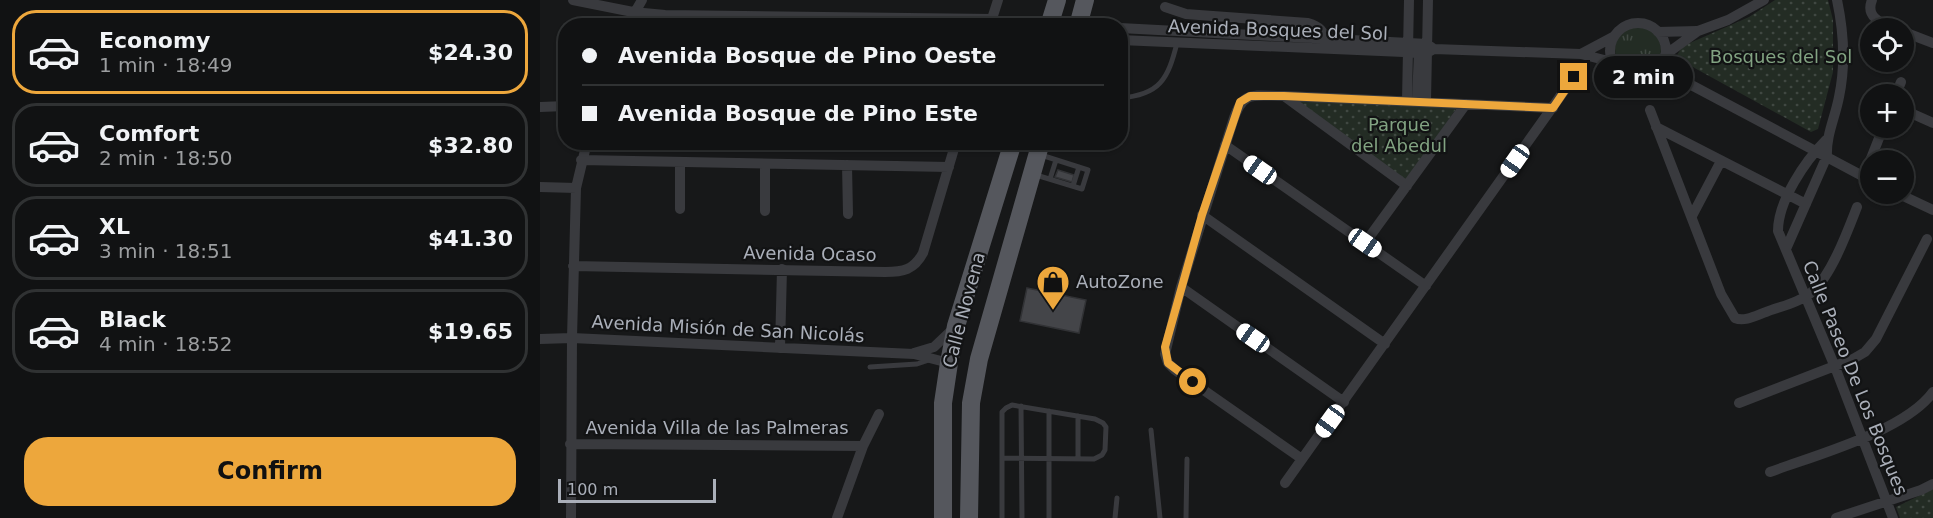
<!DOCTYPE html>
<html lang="en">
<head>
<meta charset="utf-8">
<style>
	body { margin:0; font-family:"DejaVu Sans",sans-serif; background:#1e2021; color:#f1f3f6; height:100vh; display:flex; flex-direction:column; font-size:22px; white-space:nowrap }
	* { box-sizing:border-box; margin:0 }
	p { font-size:20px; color:#9c9ea0 }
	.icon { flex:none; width:33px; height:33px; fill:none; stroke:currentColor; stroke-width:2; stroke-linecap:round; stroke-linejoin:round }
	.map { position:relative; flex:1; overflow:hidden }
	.panel { display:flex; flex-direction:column; background:#111213; width:540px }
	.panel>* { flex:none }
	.guide { position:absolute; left:18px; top:18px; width:570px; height:132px; border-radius:24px; box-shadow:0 2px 4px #0004,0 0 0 2px #303233; display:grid; align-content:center; height:132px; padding:0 24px; background:#111213 }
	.fabs { position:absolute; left:1320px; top:18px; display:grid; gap:12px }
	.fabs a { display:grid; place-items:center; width:54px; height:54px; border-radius:50%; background:#111213; box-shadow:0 2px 4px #0004,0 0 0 2px #303233; font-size:30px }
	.scale { position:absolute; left:18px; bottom:15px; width:158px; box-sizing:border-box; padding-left:6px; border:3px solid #aaafb9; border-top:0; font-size:16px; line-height:21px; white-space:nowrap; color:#aaafb9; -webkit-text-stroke:4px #121314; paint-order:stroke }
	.end { position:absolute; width:27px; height:27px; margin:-14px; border:8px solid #eda73c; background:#111; box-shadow:0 0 0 3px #111 }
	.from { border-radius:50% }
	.bubble { position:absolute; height:42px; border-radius:21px; background:#111213; box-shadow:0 2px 4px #0004,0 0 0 2px #303233; font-size:20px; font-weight:600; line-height:42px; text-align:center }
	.car { position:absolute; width:18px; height:36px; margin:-18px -9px; border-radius:8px; box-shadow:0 0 4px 2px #0007; background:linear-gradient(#fff 24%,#345 0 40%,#fff 0 76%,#345 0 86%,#fff 0) }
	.guide b { display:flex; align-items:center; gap:21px; height:57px; font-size:22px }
	.guide b+b { border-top:2px solid #303233 }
	.guide i { width:15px; height:15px; background:#f1f3f6 }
	ul { padding:10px 0 0; list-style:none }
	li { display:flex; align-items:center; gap:18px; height:84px; margin:0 12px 9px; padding:0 12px; border:3px solid #303233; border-radius:24px }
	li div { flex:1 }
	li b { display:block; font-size:22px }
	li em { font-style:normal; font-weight:600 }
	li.on { border-color:#eda73c }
	li>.icon { width:54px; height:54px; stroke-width:1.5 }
	.primary-button { display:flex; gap:12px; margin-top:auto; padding:12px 24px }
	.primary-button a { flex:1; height:69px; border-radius:24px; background:#eda73c; color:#111; font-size:24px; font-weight:600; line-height:69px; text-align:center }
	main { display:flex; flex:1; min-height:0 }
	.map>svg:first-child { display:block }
	.grass { fill:url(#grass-tufts) }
	.park { fill:url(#park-dots) }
	.building { fill:#444549; stroke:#313235; stroke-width:1.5 }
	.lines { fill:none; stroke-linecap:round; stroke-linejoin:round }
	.lane { stroke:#393a3e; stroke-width:5 }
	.street { stroke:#393a3e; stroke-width:10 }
	.primary { stroke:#55575d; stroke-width:18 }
	.route { stroke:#eda73c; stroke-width:8 }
	.labels { text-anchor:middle; stroke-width:4.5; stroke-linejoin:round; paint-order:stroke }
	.street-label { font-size:18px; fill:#aaafb9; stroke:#121314 }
	.park-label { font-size:18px; fill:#82a382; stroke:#121314 }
	.poi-label { font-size:18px; fill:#aaafb9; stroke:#121314; text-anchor:start }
</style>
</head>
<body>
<main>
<section class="panel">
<ul>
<li class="on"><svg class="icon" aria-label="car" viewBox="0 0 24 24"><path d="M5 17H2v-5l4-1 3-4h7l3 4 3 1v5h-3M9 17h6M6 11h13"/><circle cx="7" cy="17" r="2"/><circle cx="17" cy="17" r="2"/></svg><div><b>Economy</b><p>1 min · 18:49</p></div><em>$24.30</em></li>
<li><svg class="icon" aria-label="car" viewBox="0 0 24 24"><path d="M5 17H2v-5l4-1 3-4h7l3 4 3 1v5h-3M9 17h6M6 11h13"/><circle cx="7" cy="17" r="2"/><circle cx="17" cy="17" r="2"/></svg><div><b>Comfort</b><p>2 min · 18:50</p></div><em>$32.80</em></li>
<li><svg class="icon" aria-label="car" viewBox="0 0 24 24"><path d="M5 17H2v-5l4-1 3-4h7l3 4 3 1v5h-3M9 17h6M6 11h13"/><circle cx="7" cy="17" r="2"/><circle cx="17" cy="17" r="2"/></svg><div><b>XL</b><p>3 min · 18:51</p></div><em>$41.30</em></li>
<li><svg class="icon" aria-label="car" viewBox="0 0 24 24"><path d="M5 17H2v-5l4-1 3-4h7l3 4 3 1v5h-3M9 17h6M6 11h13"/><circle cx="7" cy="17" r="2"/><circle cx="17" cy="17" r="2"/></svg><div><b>Black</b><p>4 min · 18:52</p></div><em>$19.65</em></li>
</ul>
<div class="primary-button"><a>Confirm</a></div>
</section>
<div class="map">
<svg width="1393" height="518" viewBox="0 0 1393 518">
	<defs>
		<pattern id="grass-tufts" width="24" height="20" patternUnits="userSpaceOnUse" patternTransform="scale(1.5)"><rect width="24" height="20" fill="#232c24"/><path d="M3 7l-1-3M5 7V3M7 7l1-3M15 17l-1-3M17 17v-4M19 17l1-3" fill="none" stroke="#404842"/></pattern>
		<pattern id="park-dots" width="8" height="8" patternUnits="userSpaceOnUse" patternTransform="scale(1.5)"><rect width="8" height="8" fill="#232c24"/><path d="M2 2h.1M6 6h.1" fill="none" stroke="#404842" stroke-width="1.8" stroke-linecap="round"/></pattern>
	</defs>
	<rect width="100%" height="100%" fill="#171819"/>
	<path class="grass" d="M1075 49a23 23 0 1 1 46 0a23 23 0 1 1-46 0Z"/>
	<path class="park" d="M1235 0H1288L1293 20V72L1278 129 1271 132 1140 60 1137 55 1143 46 1209 17Z
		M751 98 920 103 867 181Z
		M1393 489V518H1360L1356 507Z"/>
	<path class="building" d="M580 42H588L582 96H580Z
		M518 170 534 175 532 182 515 177Z
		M487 288 546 300 539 333 480 321Z"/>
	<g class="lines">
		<path class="lane" d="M580 98C620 95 628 79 637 43
			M496 175 542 189 548 170 501 155
			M510 179 516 160
			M533 186 539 167
			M330 367 377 364 389 360
			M481 406 482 518
			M538 416V459
			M611 430 620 518
			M462 458 554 459 562 455 565 450 566 427 563 423 555 419 472 405 466 408 462 412V518
			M509 518V411
			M575 518 577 498
			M646 518 647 459"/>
		<path class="street" d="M33 0 93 12 125 15 452 19
			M1332 0C1325 17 1341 23 1354 28
			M625 7 646 14 659 15 768 23C779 26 785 31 785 43
			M1070 51a28 28 0 1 1 56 0a28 28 0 1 1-56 0Z
			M450 25 458 0
			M87 26 102 0
			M580 28 869 43 887 44 894 49 1041 54 1072 62
			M1118 32 1157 31
			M1364 32 1393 43
			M580 40 887 53 894 49
			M1041 54 1073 37
			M1125 55 1158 31 1188 20 1224 0
			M1112 75 1140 79 1330 180
			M1356 94 1361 82
			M744 96 867 186
			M867 100 869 0
			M877 100 879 52
			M886 101 888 0
			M0 107 26 106
			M1110 110 1181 294 1195 318C1205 322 1217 315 1226 312 1242 306 1261 302 1273 291 1292 274 1308 230 1317 207
			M1364 110 1393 123
			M1116 127 1266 204
			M1286 140C1265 161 1238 201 1238 231L1295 367 1353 518
			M685 145 886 286
			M41 160 409 167
			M140 162V209
			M307 165 308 214
			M1324 176 1343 128
			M0 187 36 188
			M1359 194 1393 210
			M225 211V164
			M662 215 845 344
			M1152 216 1181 161
			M825 243 926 104
			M1246 249 1287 156C1286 135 1295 118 1299 97 1306 64 1304 33 1297 0
			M33 266 345 272C363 272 374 270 383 253L416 142
			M641 287 804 402
			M0 339 32 338 374 354 409 363
			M240 348 242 269
			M374 353 394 347 415 327
			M1199 403 1313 359 1325 352 1336 339 1387 239
			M30 444 323 446
			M762 459 635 370 628 363 625 354 641 287 693 121C703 89 714 96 744 96L1013 108
			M1230 472C1276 455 1365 431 1393 392
			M745 483 1034 77
			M31 518 32 338 36 188 47 142
			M297 518 323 446 339 414
			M1296 518 1381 490 1393 484"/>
		<path class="primary" d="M509 26 517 0
			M538 26 545 0
			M403 518V403L409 363 416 326 473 142
			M429 518 431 403 439 359 501 142"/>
	</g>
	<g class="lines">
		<path class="route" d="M653 382 628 363 625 347 662 215 700 102 710 96H744L1013 108 1034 77"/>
	</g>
	<defs>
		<g id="shop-pin" transform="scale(1.725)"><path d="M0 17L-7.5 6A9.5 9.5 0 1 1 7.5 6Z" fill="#eda73c" stroke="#121314"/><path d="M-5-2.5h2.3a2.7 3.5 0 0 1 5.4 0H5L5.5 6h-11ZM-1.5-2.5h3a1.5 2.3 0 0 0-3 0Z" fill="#111"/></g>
	</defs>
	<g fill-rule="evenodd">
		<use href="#shop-pin" x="513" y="282"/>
	</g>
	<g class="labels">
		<g class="street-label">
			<text transform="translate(738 30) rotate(2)" y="6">Avenida Bosques del Sol</text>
			<text transform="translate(270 254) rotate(1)" y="6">Avenida Ocaso</text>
			<text transform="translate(424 310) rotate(-75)" y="6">Calle Novena</text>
			<text transform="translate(188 329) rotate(3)" y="6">Avenida Misión de San Nicolás</text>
			<text transform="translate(1315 378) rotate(68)" y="6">Calle Paseo De Los Bosques</text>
			<text x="177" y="434">Avenida Villa de las Palmeras</text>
		</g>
		<g class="park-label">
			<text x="1241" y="63">Bosques del Sol</text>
			<text x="859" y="131">Parque<tspan x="859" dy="21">del Abedul</tspan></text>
		</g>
		<g class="poi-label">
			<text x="536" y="288">AutoZone</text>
		</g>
	</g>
</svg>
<div class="fabs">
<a><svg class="icon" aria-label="locate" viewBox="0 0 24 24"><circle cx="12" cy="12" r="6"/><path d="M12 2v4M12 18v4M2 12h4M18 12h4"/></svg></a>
<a>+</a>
<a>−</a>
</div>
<div class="scale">100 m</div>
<i class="end from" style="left:653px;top:382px"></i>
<i class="end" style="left:1034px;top:77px"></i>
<div class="bubble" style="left:1054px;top:56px;width:99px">2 min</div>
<i class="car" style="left:975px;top:161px;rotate:215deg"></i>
<i class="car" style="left:720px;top:170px;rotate:305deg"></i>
<i class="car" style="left:825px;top:243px;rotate:125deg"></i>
<i class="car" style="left:713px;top:338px;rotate:305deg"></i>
<i class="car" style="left:790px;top:421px;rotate:216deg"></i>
<div class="guide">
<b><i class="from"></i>Avenida Bosque de Pino Oeste</b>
<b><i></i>Avenida Bosque de Pino Este</b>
</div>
</div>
</main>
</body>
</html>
